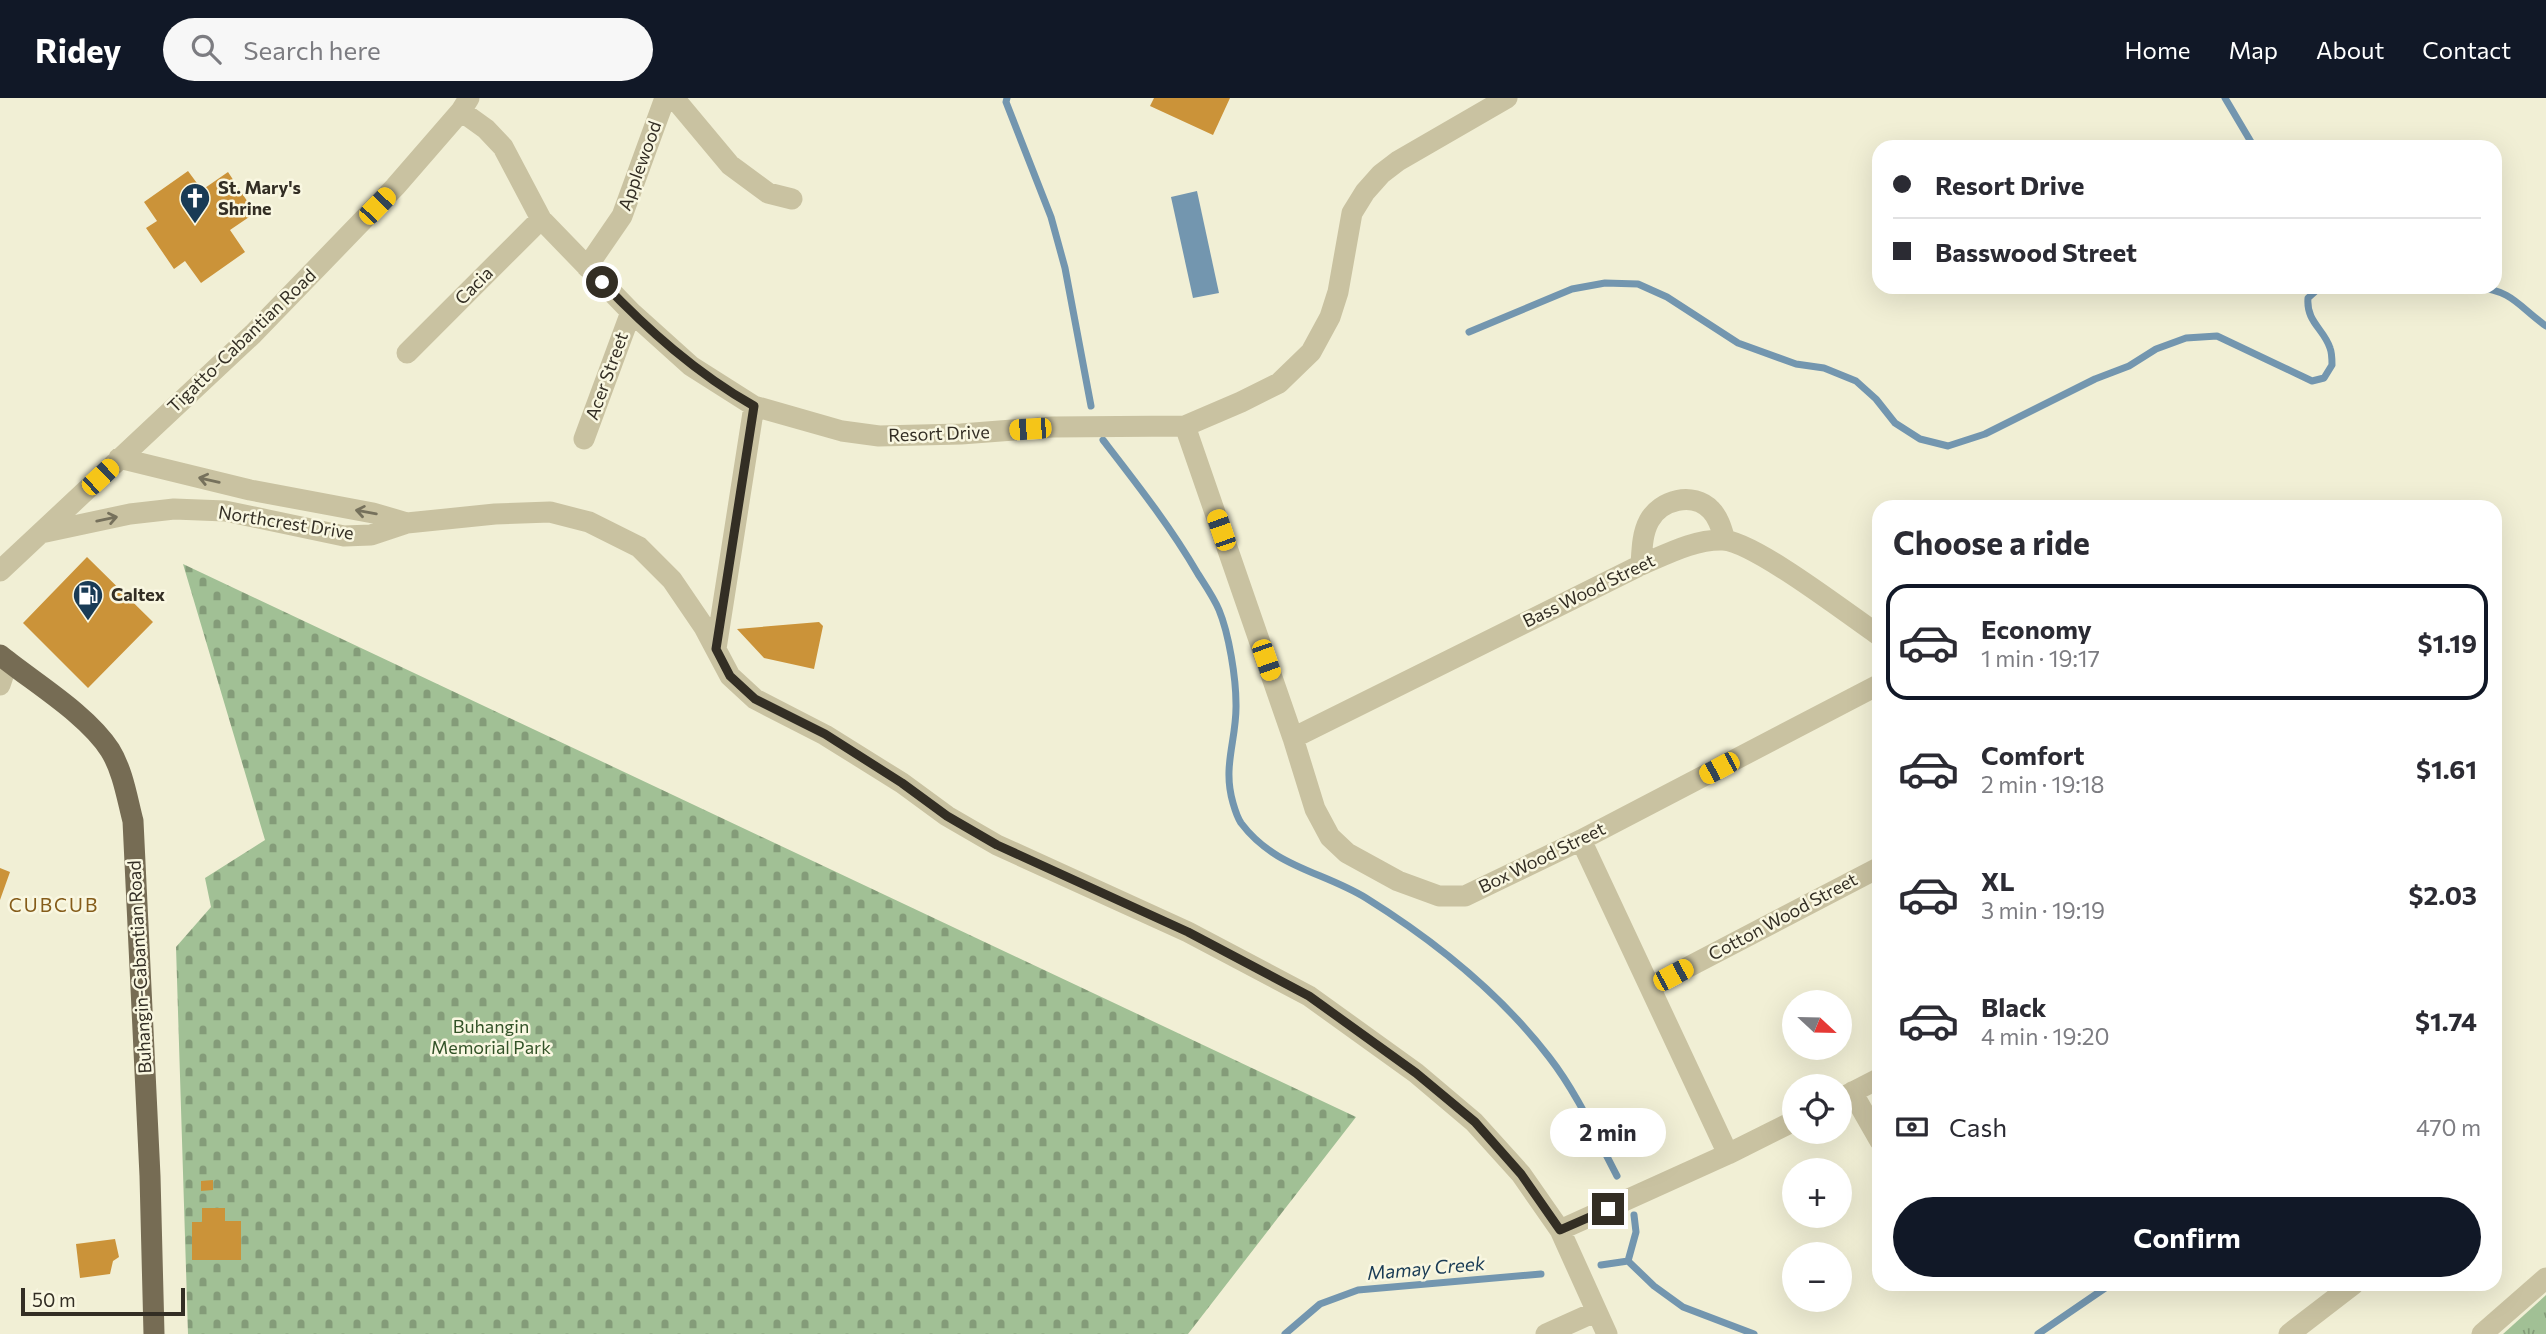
<!DOCTYPE html>
<html lang="en">
<head>
<meta charset="utf-8">
<style>
	body { margin:0; font-family:Commissioner,sans-serif; background:#f7f7f7; color:#2b2b33; height:100vh; display:flex; flex-direction:column; font-size:26px; white-space:nowrap }
	* { box-sizing:border-box; margin:0 }
	p { font-size:23px; color:#7c7c81 }
	.icon { flex:none; width:38px; height:38px; fill:none; stroke:currentColor; stroke-width:2; stroke-linecap:round; stroke-linejoin:round }
	.map { position:relative; flex:1; overflow:hidden }
	.drawer { position:absolute; left:1872px; top:402px; width:630px; height:791px; display:flex; flex-direction:column; background:#fff; border-radius:21px; box-shadow:0 7px 28px #0002 }
	.drawer>* { flex:none }
	.banner { position:absolute; left:1872px; top:42px; width:630px; height:154px; border-radius:21px; box-shadow:0 7px 28px #0002; display:grid; align-content:center; height:154px; padding:0 21px; background:#fff }
	.needle { width:46px; rotate:112deg }
	.controls { position:absolute; left:1782px; top:892px; display:grid; gap:14px }
	.controls a { display:grid; place-items:center; width:70px; height:70px; border-radius:50%; background:#fff; box-shadow:0 7px 28px #0002; font-size:35px }
	.scale { position:absolute; left:21px; bottom:18px; width:164px; box-sizing:border-box; padding-left:7px; border:4px solid #332e24; border-top:0; font-size:19px; line-height:24px; white-space:nowrap; color:#332e24; -webkit-text-stroke:5px #f9f7e1; paint-order:stroke }
	.end { position:absolute; width:32px; height:32px; margin:-16px; border:9px solid #332e24; background:#fff; box-shadow:0 0 0 4px #fff }
	.from { border-radius:50% }
	.bubble { position:absolute; height:49px; border-radius:24px; background:#fff; box-shadow:0 7px 28px #0002; font-size:23px; font-weight:700; line-height:49px; text-align:center }
	.car { position:absolute; width:21px; height:42px; margin:-21px -10px; border-radius:9px; box-shadow:0 0 5px 2px #0007; background:linear-gradient(#f5c518 24%,#345 0 40%,#f5c518 0 76%,#345 0 86%,#f5c518 0) }
	.banner b { display:flex; align-items:center; gap:24px; height:66px; font-size:26px }
	.banner b+b { border-top:2px solid #e1e1e2 }
	.banner i { width:18px; height:18px; background:#2b2b33 }
	ul { padding:0; list-style:none }
	li { display:flex; align-items:center; gap:21px; height:116px; margin:0 14px 10px; padding:0 7px; border:4px solid transparent; border-radius:21px }
	li div { flex:1 }
	li b { display:block; font-size:26px }
	li em { font-style:normal; font-weight:700 }
	li.selected { border-color:#111827 }
	li>.icon { width:63px; height:63px; stroke-width:1.5 }
	h2 { padding:0 21px; font-size:32px; line-height:84px }
	.pay { display:flex; align-items:center; gap:18px; height:77px; padding:0 21px; font-size:26px }
	.pay p { margin-inline-start:auto }
	.button { display:flex; gap:14px; margin-top:auto; padding:14px 21px }
	.button a { flex:1; height:80px; border-radius:42px; background:#111827; color:#fff; font-size:28px; font-weight:700; line-height:80px; text-align:center }
	header { display:flex; align-items:center; gap:42px; box-sizing:border-box; height:98px; padding:0 35px; background:#111827; color:#fff }
	header strong { font-size:33px }
	nav { display:flex; gap:38px; margin-inline-start:auto; font-size:24px }
	.search { width:490px; height:63px; background:#f7f7f7; display:flex; align-items:center; gap:18px; box-sizing:border-box; padding:0 24px; border-radius:38px; color:#7c7c81; font-size:26px }
	.map>svg:first-child { display:block }
	.cemetery { fill:url(#cemetery-stones) }
	.park { fill:url(#park-tufts) }
	.water { fill:#7396af }
	.lines { fill:none; stroke-linecap:round; stroke-linejoin:round }
	.stream { stroke:#7396af; stroke-width:7 }
	.building { fill:#cb9339 }
	.minor { stroke:#c9c2a1; stroke-width:21 }
	.major { stroke:#766c54; stroke-width:21 }
	.oneway { stroke:#76715c }
	.route { stroke:#332e24; stroke-width:9 }
	.labels { text-anchor:middle; stroke-width:5; stroke-linejoin:round; paint-order:stroke }
	.street-label { font-size:18px; fill:#332e24; stroke:#f9f7e1 }
	.poi-label { font-size:18px; font-weight:bold; fill:#332e24; stroke:#f9f7e1; text-anchor:start }
	.park-label { font-size:18px; fill:#325227; stroke:#f9f7e1 }
	.neighbourhood-label { font-size:19px; letter-spacing:2px; fill:#855c1a; stroke:#f9f7e1 }
	.water-label { font-size:19px; font-style:italic; fill:#193b55; stroke:#f9f7e1 }
</style>
</head>
<body>
<header>
<strong>Ridey</strong>
<div class="search"><svg class="icon" aria-label="search" viewBox="0 0 24 24"><circle cx="10" cy="10" r="6"/><path d="M15 15l6 6"/></svg>Search here</div>
<nav><a>Home</a><a>Map</a><a>About</a><a>Contact</a></nav>
</header>
<div class="map">
<svg width="2546" height="1236" viewBox="0 0 2546 1236">
	<defs>
		<pattern id="cemetery-stones" width="16" height="16" patternUnits="userSpaceOnUse" patternTransform="scale(1.75)"><rect width="16" height="16" fill="#a1c095"/><path d="M2 7V4a2 2 0 0 1 4 0v3zM10 15v-3a2 2 0 0 1 4 0v3z" fill="#849c79"/></pattern>
		<pattern id="park-tufts" width="24" height="20" patternUnits="userSpaceOnUse" patternTransform="scale(1.75)"><rect width="24" height="20" fill="#a1c095"/><path d="M3 7l-1-3M5 7V3M7 7l1-3M15 17l-1-3M17 17v-4M19 17l1-3" fill="none" stroke="#849c79"/></pattern>
	</defs>
	<rect width="100%" height="100%" fill="#f1efd5"/>
	<path class="cemetery" d="M183 466 1356 1019 1188 1236H188L176 849 211 809 205 780 265 742Z"/>
	<path class="park" d="M2546 1197V1236H2503Z"/>
	<path class="water" d="M1197 93 1219 195 1193 200 1171 99Z"/>
	<g class="lines">
		<path class="stream" d="M1007 0 1006 4 1051 119 1065 170 1091 308
			M2225 0 2254 49
			M2477 189C2513 193 2518 208 2546 228
			M1469 234 1572 191 1605 185 1638 186 1667 199 1738 245 1796 266 1824 270 1856 283 1876 301 1895 325 1920 341 1948 348 1985 336 2095 281 2129 268 2156 251 2186 240 2217 238 2312 283 2324 280 2332 267C2332 261 2332 255 2330 250 2324 231 2306 224 2308 200L2318 191 2337 189
			M1103 342C1137 386 1170 428 1198 476 1205 487 1214 500 1219 512 1229 536 1236 580 1236 606 1237 641 1222 668 1233 705 1235 712 1237 719 1241 725 1275 770 1322 773 1366 800 1435 843 1499 894 1549 959 1577 995 1596 1038 1617 1078
			M1628 1163 1654 1188 1683 1209 1754 1236
			M1628 1163 1636 1134 1634 1117
			M1601 1167 1628 1163
			M1285 1236 1320 1206 1358 1192 1541 1176
			M2038 1236 2111 1186"/>
	</g>
	<path class="building" d="M1154 0H1230L1213 37 1150 8Z
		M188 73 202 92 228 74 255 115 230 132 245 154 201 185 185 163 174 171 146 130 157 123 144 104Z
		M87 459 153 524 88 590 23 525Z
		M819 524 823 528 814 571 764 560 737 531Z
		M0 770 10 774 0 802Z
		M213 1082V1092L201 1093V1083Z
		M202 1110H225V1123H241V1162H192V1124H202Z
		M115 1141 119 1159 113 1163 110 1176 80 1180 76 1146Z"/>
	<g class="lines">
		<path class="minor" d="M674 0 730 67 768 95 792 101
			M461 13 486 31 503 49 541 121 631 214 691 268 754 308 842 333 879 338 961 336 1052 329 1185 328 1241 304 1279 285 1311 254 1330 219 1338 194 1352 115 1365 94 1381 76 1398 63 1507 0
			M587 169 622 118 665 0
			M407 255 541 121
			M1185 328 1293 640 1315 711 1330 739 1347 755 1398 783 1439 798H1465L1581 742 1880 586
			M584 341 631 214
			M119 360 250 392 373 415 407 425
			M41 435 130 416 174 411 225 413 344 438 371 437 407 425 495 416 550 414 589 424 639 449 672 482 704 529 730 578 755 601 825 637 902 685 947 718 997 747 1188 834 1309 898 1416 975 1474 1024 1521 1076 1560 1132 1607 1236
			M1641 467C1642 452 1642 436 1649 423 1660 402 1693 393 1711 412 1719 420 1722 432 1725 442
			M0 473 253 236 395 89 461 13 469 0
			M716 551 754 308
			M0 587 8 563
			M1293 640 1641 467C1667 456 1695 441 1723 442 1755 444 1849 517 1880 538
			M1581 742 1728 1056
			M1650 889 1880 769
			M1852 994 1880 1043
			M1841 1000 1880 980
			M1560 1132 1728 1056 1794 1023
			M1546 1236 1595 1214
			M2289 1236 2354 1186
			M2482 1236 2546 1180"/>
		<path class="major" d="M0 557C33 584 87 616 110 652 123 673 127 700 133 723L150 1078 154 1236"/>
	</g>
	<defs><path id="oneway-shaft" d="M-6 0H5M1.5-3L5.5 0L1.5 3" fill="none" stroke-width="1.6" stroke-linecap="round" stroke-linejoin="round" transform="scale(1.75)"/></defs>
	<g class="oneway">
		<use href="#oneway-shaft" transform="translate(209 382) rotate(-167)"/>
		<use href="#oneway-shaft" transform="translate(366 414) rotate(-170)"/>
		<use href="#oneway-shaft" transform="translate(107 421) rotate(-12)"/>
	</g>
	<g class="lines">
		<path class="route" d="M602 184C648 232 696 275 754 308L716 551 730 578 755 601 825 636 902 685 947 718 997 747 1188 834 1309 898 1416 975 1475 1024 1521 1076 1560 1132 1608 1111"/>
	</g>
	<defs>
		<g id="church-pin" transform="scale(1.575)"><path d="M0 17L-7.5 6A9.5 9.5 0 1 1 7.5 6Z" fill="#193b55" stroke="#f9f7e1"/><path d="M-1.2-6h2.4v3.5h3.3v2.4h-3.3V6h-2.4V-.1h-3.3v-2.4h3.3Z" fill="#fff"/></g>
		<g id="fuel-pin" transform="scale(1.575)"><path d="M0 17L-7.5 6A9.5 9.5 0 1 1 7.5 6Z" fill="#193b55" stroke="#f9f7e1"/><path d="M-5.5-6h7V0h2V4h1.3V-2.5L3-4.5l.8-.8L6-3V5H2.5V1h-1V6h-7ZM-4.2-4.7v3.2H.2V-4.7Z" fill="#fff"/></g>
	</defs>
	<g fill-rule="evenodd">
		<use href="#church-pin" x="195" y="100"/>
		<use href="#fuel-pin" x="88" y="497"/>
	</g>
	<g class="labels">
		<g class="street-label">
			<text transform="translate(640 68) rotate(-70)" y="6">Applewood</text>
			<text transform="translate(474 188) rotate(-45)" y="6">Cacia</text>
			<text transform="translate(242 243) rotate(-44)" y="6">Tigatto-Cabantian Road</text>
			<text transform="translate(607 278) rotate(-70)" y="6">Acer Street</text>
			<text transform="translate(939 336) rotate(-2)" y="6">Resort Drive</text>
			<text transform="translate(286 425) rotate(9)" y="6">Northcrest Drive</text>
			<text transform="translate(1589 493) rotate(-26)" y="6">Bass Wood Street</text>
			<text transform="translate(1542 760) rotate(-26)" y="6">Box Wood Street</text>
			<text transform="translate(1783 819) rotate(-28)" y="6">Cotton Wood Street</text>
			<text transform="translate(140 869) rotate(-93)" y="6">Buhangin-Cabantian Road</text>
		</g>
		<g class="poi-label">
			<text x="218" y="96">St. Mary's<tspan x="218" dy="21">Shrine</tspan></text>
			<text x="111" y="503">Caltex</text>
		</g>
		<g class="park-label">
			<text x="491" y="935">Buhangin<tspan x="491" dy="21">Memorial Park</tspan></text>
		</g>
		<g class="neighbourhood-label">
			<text x="54" y="814">CUBCUB</text>
		</g>
		<g class="water-label">
			<text transform="translate(1426 1170) rotate(-5)" y="7">Mamay Creek</text>
		</g>
	</g>
</svg>
<div class="controls">
<a><svg class="needle" viewBox="-14 -14 28 28"><path d="M0-13l5 13h-10z" fill="#e53935"/><path d="M0 13l5-13h-10z" fill="#7c7c81"/></svg></a>
<a><svg class="icon" aria-label="locate" viewBox="0 0 24 24"><circle cx="12" cy="12" r="6"/><path d="M12 2v4M12 18v4M2 12h4M18 12h4"/></svg></a>
<a>+</a>
<a>−</a>
</div>
<div class="scale">50 m</div>
<i class="end from" style="left:602px;top:184px"></i>
<i class="end" style="left:1608px;top:1111px"></i>
<div class="bubble" style="left:1550px;top:1010px;width:116px">2 min</div>
<i class="car" style="left:377px;top:108px;rotate:44deg"></i>
<i class="car" style="left:1030px;top:331px;rotate:266deg"></i>
<i class="car" style="left:100px;top:379px;rotate:47deg"></i>
<i class="car" style="left:1221px;top:432px;rotate:341deg"></i>
<i class="car" style="left:1266px;top:562px;rotate:161deg"></i>
<i class="car" style="left:1719px;top:670px;rotate:242deg"></i>
<i class="car" style="left:1673px;top:877px;rotate:62deg"></i>
<div class="banner">
<b><i class="from"></i>Resort Drive</b>
<b><i></i>Basswood Street</b>
</div>
<section class="drawer">
<h2>Choose a ride</h2>
<ul>
<li class="selected"><svg class="icon" aria-label="car" viewBox="0 0 24 24"><path d="M5 17H2v-5l4-1 3-4h7l3 4 3 1v5h-3M9 17h6M6 11h13"/><circle cx="7" cy="17" r="2"/><circle cx="17" cy="17" r="2"/></svg><div><b>Economy</b><p>1 min · 19:17</p></div><em>$1.19</em></li>
<li><svg class="icon" aria-label="car" viewBox="0 0 24 24"><path d="M5 17H2v-5l4-1 3-4h7l3 4 3 1v5h-3M9 17h6M6 11h13"/><circle cx="7" cy="17" r="2"/><circle cx="17" cy="17" r="2"/></svg><div><b>Comfort</b><p>2 min · 19:18</p></div><em>$1.61</em></li>
<li><svg class="icon" aria-label="car" viewBox="0 0 24 24"><path d="M5 17H2v-5l4-1 3-4h7l3 4 3 1v5h-3M9 17h6M6 11h13"/><circle cx="7" cy="17" r="2"/><circle cx="17" cy="17" r="2"/></svg><div><b>XL</b><p>3 min · 19:19</p></div><em>$2.03</em></li>
<li><svg class="icon" aria-label="car" viewBox="0 0 24 24"><path d="M5 17H2v-5l4-1 3-4h7l3 4 3 1v5h-3M9 17h6M6 11h13"/><circle cx="7" cy="17" r="2"/><circle cx="17" cy="17" r="2"/></svg><div><b>Black</b><p>4 min · 19:20</p></div><em>$1.74</em></li>
</ul>
<div class="pay"><svg class="icon" aria-label="cash" viewBox="0 0 24 24"><path d="M3 7h18v10H3z"/><circle cx="12" cy="12" r="2"/></svg>Cash<p>470 m</p></div>
<div class="button"><a>Confirm</a></div>
</section>
</div>
</body>
</html>
